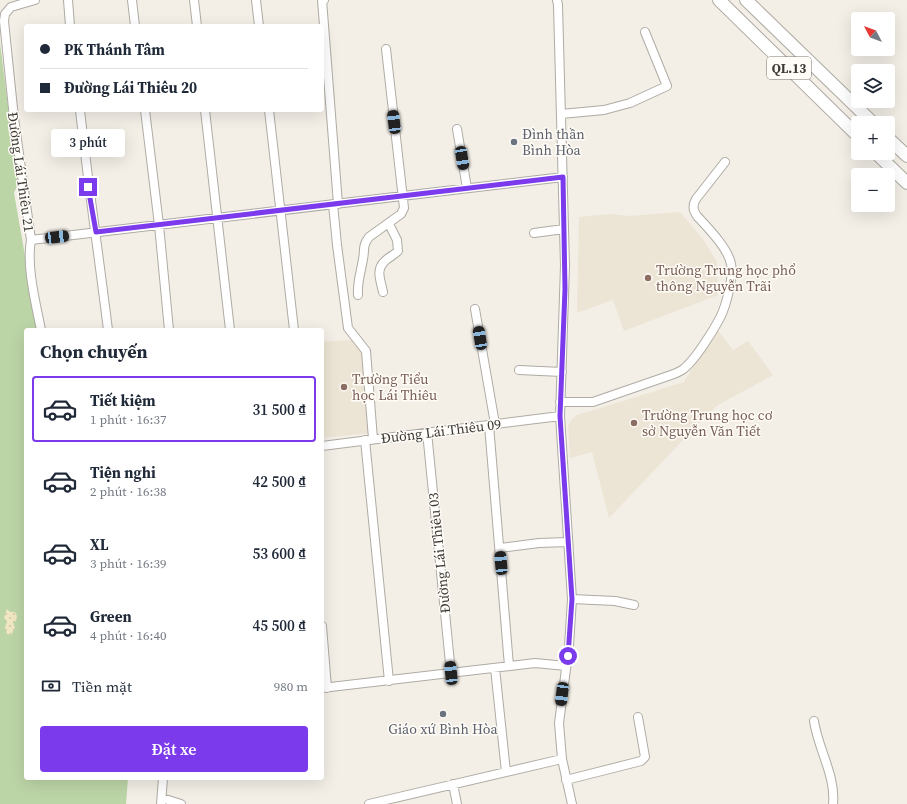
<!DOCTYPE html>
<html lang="vi">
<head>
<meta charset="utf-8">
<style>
	body { margin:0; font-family:"Source Serif 4",serif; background:#f2f2f3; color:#1f2937; height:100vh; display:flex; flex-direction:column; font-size:15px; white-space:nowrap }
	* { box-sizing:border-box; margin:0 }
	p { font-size:13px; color:#747a83 }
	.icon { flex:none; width:22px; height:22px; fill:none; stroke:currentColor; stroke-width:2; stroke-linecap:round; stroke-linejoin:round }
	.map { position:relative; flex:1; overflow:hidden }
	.panel { position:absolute; left:24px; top:328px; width:300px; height:452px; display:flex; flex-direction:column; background:#fff; border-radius:4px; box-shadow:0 4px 16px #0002 }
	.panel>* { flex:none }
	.banner { position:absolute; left:24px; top:24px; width:300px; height:88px; border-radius:4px; box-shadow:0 4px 16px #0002; display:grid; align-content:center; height:88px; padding:0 16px; background:#fff }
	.needle { width:26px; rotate:311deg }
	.controls { position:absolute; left:851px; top:12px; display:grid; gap:8px }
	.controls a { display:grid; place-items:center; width:44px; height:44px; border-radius:4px; background:#fff; box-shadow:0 4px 16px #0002; font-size:20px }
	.end { position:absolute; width:18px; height:18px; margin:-9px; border:5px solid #7c3aed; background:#fff; box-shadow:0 0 0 2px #fff }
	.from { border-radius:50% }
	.bubble { position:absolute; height:28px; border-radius:4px; background:#fff; box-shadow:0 4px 16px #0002; font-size:13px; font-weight:600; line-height:28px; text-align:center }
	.car { position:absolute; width:12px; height:24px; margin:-12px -6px; border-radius:5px; box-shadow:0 0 3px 1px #0007; background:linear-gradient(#222 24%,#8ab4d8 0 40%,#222 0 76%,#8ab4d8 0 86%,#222 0) }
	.banner b { display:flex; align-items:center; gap:14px; height:38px; font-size:15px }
	.banner b+b { border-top:1px solid #e0e1e3 }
	.banner i { width:10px; height:10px; background:#1f2937 }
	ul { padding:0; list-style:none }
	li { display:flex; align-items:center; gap:12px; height:66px; margin:0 8px 6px; padding:0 8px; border:2px solid transparent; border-radius:4px }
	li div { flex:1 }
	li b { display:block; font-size:15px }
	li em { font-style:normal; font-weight:600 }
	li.on { border-color:#7c3aed }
	li>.icon { width:36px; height:36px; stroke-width:1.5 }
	h2 { padding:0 16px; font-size:18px; line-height:48px }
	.pay { display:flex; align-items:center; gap:10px; height:44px; padding:0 16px; font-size:15px }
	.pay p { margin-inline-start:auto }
	.action { display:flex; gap:8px; margin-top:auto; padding:8px 16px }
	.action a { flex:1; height:46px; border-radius:4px; background:#7c3aed; color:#fff; font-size:16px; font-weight:600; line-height:46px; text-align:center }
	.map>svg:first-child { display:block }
	.built { fill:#ece5d5 }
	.green { fill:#bcd5a7 }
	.sand { fill:url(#sand-dots) }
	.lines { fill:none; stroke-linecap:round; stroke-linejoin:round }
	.minor-casing { stroke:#afaba4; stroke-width:10 }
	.highway-casing { stroke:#afaba4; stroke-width:14 }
	.minor { stroke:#fff; stroke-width:8 }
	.highway { stroke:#fff; stroke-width:12 }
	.route { stroke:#7c3aed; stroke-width:5 }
	.worship-dot { fill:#6b7280; stroke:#fffcf7; stroke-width:1.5 }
	.education-dot { fill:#8d6e63; stroke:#fffcf7; stroke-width:1.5 }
	.labels { text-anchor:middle; stroke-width:3; stroke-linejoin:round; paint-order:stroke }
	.shield { fill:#fffcf7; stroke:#767470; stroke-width:1 }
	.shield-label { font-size:13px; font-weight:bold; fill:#3b3936 }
	.worship-label { font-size:14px; fill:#5b616d; stroke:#fffcf7; text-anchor:start }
	.street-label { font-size:14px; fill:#3b3936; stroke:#fffcf7 }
	.education-label { font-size:14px; fill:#785e54; stroke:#fffcf7; text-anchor:start }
</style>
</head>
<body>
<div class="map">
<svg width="907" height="804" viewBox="0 0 907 804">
	<defs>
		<pattern id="sand-dots" width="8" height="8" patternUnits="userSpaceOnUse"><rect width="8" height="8" fill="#f0e6c1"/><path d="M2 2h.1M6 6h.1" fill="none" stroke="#cfc6a6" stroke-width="1.8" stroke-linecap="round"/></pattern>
	</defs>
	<rect width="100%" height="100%" fill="#f3efe7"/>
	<path class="built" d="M680 212 703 239 717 262 718 295 624 331 613 300 577 313 579 217 609 214 630 216Z
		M717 329 733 350 748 341 773 375 718 405 702 420 609 518 592 452 570 458 568 426 572 419 577 415 684 382Z
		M361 339 371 433 322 438V342Z"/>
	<path class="green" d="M0 43 18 184 14 193 38 330H26V778H128L126 804H0Z"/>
	<path class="sand" d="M7 609 10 612H15L17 616 16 621 13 622 15 628 11 635 7 634 5 628 7 621 4 618Z"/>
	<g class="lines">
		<g class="minor-casing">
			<path id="minor" d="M35 0 11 7 5 14 4 21 14 118 31 240C26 266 36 304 41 330
				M68 0 70 26
				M132 0 135 26
				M194 0 197 26
				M256 0 259 26
				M324 0H322L338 204
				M557 0 558 5 565 266 560 416 572 599 569 646 559 723 562 759 572 804
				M80 110C88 184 99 257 108 330
				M145 110 159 225 169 330
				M205 110 230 330
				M269 110 294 330
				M561 114 604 110 630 103 667 86 645 32
				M457 129 467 188
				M333 204 337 245 348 328 366 351 373 439
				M534 233 564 229
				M31 240 563 177
				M383 292C381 281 375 270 385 261 389 257 394 255 398 251L397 240 389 224
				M358 295C357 282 361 272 363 259 365 250 362 246 369 237L401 214 404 208 386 49
				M475 309 495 424
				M519 370 562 372
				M560 402H593L671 375C674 374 679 372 682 370 694 362 713 331 720 318 726 306 734 276 731 264 728 248 708 228 697 216 693 210 692 206 696 199L725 162
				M489 425 509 666
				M427 432 451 673
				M365 440 389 681
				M322 446 560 416
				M500 548 539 543 568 542
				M572 599 615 601 634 605
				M322 626 327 688
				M495 668 506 772
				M322 688 535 663 566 666
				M814 721C818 749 836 776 833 804
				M566 780 641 761 645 757 638 717
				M453 784 457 804
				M162 798 181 804
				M161 804 163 778
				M369 804 562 759"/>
		</g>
		<g class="highway-casing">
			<path id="highway" d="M719 0 858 136
				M746 0 873 123
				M888 138 907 156
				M876 153 907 183"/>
		</g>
		<use href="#minor" class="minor"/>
		<use href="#highway" class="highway"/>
	</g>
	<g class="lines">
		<path class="route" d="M88 187 96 232 563 177 565 289 560 416 572 599 568 656"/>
	</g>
	<g class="worship-dot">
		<circle cx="514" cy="142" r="4"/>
		<circle cx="443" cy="714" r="4"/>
	</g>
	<g class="education-dot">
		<circle cx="648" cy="278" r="4"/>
		<circle cx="344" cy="387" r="4"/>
		<circle cx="634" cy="423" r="4"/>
	</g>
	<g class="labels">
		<rect class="shield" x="767" y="57" width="44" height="22" rx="3"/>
		<g class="shield-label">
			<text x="789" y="73">QL.13</text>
		</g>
		<g class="worship-label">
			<text x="522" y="139">Đình thần<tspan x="522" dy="16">Bình Hòa</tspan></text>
			<text x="443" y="734" text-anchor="middle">Giáo xứ Bình Hòa</text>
		</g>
		<g class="street-label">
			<text transform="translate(21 172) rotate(82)" y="5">Đường Lái Thiêu 21</text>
			<text transform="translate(441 431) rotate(-7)" y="5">Đường Lái Thiêu 09</text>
			<text transform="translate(439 553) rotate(-96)" y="5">Đường Lái Thiêu 03</text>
		</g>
		<g class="education-label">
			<text x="656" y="275">Trường Trung học phổ<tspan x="656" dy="16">thông Nguyễn Trãi</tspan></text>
			<text x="352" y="384">Trường Tiểu<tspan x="352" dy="16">học Lái Thiêu</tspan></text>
			<text x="642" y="420">Trường Trung học cơ<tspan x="642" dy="16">sở Nguyễn Văn Tiết</tspan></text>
		</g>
	</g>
</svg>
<div class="controls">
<a><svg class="needle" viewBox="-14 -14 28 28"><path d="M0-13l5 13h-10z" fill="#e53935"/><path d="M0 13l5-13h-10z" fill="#747a83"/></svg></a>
<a><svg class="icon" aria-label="layers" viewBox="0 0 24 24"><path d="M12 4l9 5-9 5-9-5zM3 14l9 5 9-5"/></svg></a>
<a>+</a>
<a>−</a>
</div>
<i class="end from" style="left:568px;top:656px"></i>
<i class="end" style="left:88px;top:187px"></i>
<div class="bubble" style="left:51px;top:129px;width:74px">3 phút</div>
<i class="car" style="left:394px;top:122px;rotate:353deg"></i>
<i class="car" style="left:462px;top:158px;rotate:171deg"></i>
<i class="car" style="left:57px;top:237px;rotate:83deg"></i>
<i class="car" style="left:480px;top:338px;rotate:351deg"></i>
<i class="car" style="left:501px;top:563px;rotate:355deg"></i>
<i class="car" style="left:451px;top:673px;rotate:354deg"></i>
<i class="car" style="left:562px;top:694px;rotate:187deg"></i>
<div class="banner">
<b><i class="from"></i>PK Thánh Tâm</b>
<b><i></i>Đường Lái Thiêu 20</b>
</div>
<section class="panel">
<h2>Chọn chuyến</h2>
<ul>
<li class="on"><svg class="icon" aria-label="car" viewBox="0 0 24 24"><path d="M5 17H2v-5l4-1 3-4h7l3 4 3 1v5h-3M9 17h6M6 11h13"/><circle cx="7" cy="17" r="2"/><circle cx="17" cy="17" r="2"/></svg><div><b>Tiết kiệm</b><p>1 phút · 16:37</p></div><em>31 500 ₫</em></li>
<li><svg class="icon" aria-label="car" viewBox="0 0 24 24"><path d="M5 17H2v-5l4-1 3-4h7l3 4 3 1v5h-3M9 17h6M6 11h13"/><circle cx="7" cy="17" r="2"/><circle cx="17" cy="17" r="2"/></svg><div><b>Tiện nghi</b><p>2 phút · 16:38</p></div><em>42 500 ₫</em></li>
<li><svg class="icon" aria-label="car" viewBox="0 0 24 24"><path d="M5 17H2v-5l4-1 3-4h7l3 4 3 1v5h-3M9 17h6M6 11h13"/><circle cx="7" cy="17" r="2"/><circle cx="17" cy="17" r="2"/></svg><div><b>XL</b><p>3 phút · 16:39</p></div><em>53 600 ₫</em></li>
<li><svg class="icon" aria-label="car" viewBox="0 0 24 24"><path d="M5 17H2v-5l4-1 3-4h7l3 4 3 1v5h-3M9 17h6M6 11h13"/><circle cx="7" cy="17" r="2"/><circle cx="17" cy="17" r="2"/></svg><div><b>Green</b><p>4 phút · 16:40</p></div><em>45 500 ₫</em></li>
</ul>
<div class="pay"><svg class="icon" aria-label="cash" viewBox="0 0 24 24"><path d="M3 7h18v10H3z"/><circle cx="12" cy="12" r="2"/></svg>Tiền mặt<p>980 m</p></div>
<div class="action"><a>Đặt xe</a></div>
</section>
</div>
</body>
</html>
